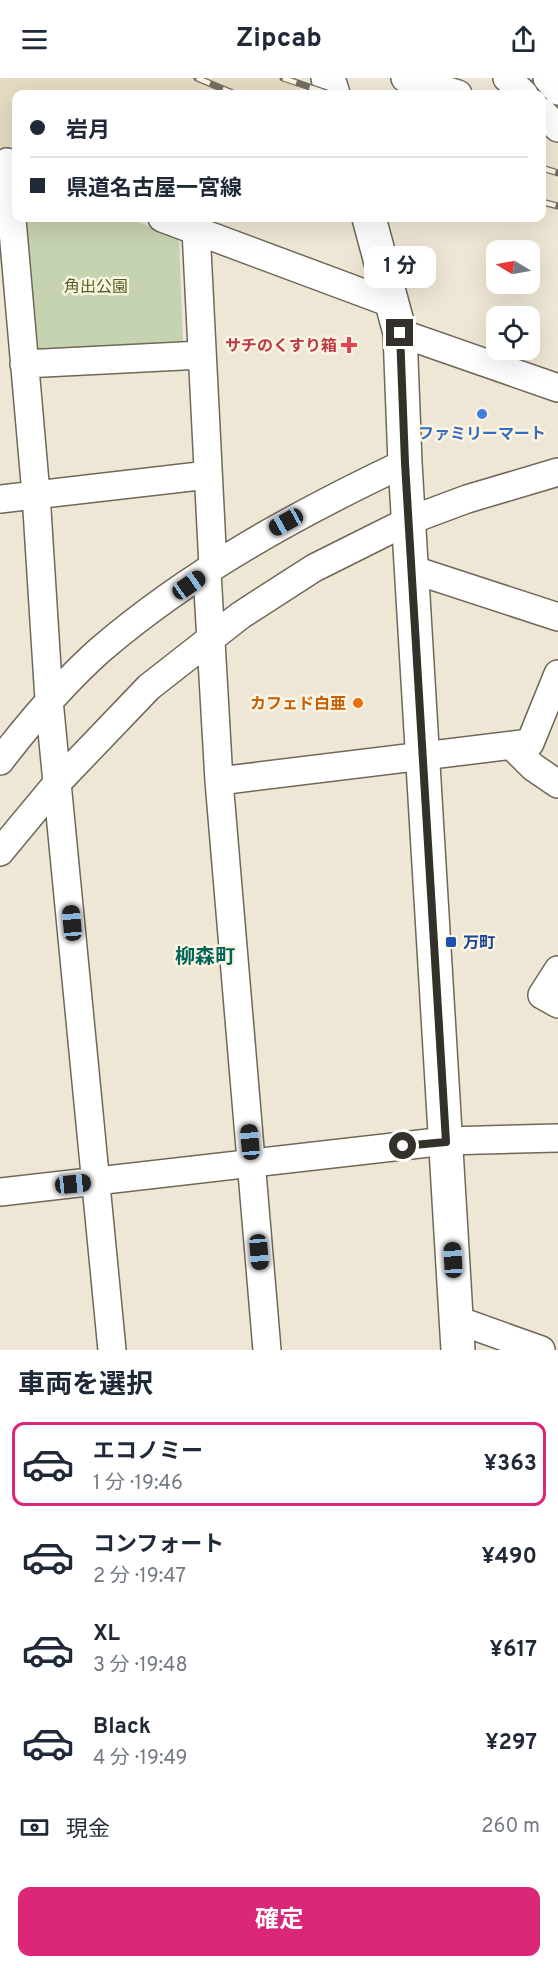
<!DOCTYPE html>
<html lang="ja">
<head>
<meta charset="utf-8">
<style>
	body { margin:0; font-family:Overpass,"Noto Sans JP",sans-serif; background:#f2f2f3; color:#1f2937; height:100vh; display:flex; flex-direction:column; font-size:22px; white-space:nowrap }
	* { box-sizing:border-box; margin:0 }
	p { font-size:20px; color:#747a83 }
	.icon { flex:none; width:33px; height:33px; fill:none; stroke:currentColor; stroke-width:2; stroke-linecap:round; stroke-linejoin:round }
	.map { position:relative; height:1272px; overflow:hidden }
	.side { display:flex; flex-direction:column; background:#fff; flex:1 }
	.side>* { flex:none }
	.hud { position:absolute; left:12px; top:12px; width:534px; height:132px; border-radius:12px; box-shadow:0 6px 24px #0002; display:grid; align-content:center; height:132px; padding:0 18px; background:#fff }
	.needle { width:39px; rotate:280deg }
	.buttons { position:absolute; left:486px; top:162px; display:grid; gap:12px }
	.buttons a { display:grid; place-items:center; width:54px; height:54px; border-radius:12px; background:#fff; box-shadow:0 6px 24px #0002; font-size:30px }
	.end { position:absolute; width:27px; height:27px; margin:-14px; border:8px solid #34312a; background:#fff; box-shadow:0 0 0 3px #fff }
	.from { border-radius:50% }
	.bubble { position:absolute; height:42px; border-radius:12px; background:#fff; box-shadow:0 6px 24px #0002; font-size:20px; font-weight:700; line-height:42px; text-align:center }
	.car { position:absolute; width:18px; height:36px; margin:-18px -9px; border-radius:8px; box-shadow:0 0 4px 2px #0007; background:linear-gradient(#222 24%,#8ab4d8 0 40%,#222 0 76%,#8ab4d8 0 86%,#222 0) }
	.hud b { display:flex; align-items:center; gap:21px; height:57px; font-size:22px }
	.hud b+b { border-top:2px solid #e0e1e3 }
	.hud i { width:15px; height:15px; background:#1f2937 }
	ul { padding:0; list-style:none }
	li { display:flex; align-items:center; gap:18px; height:84px; margin:0 12px 9px; padding:0 6px; border:3px solid transparent; border-radius:12px }
	li div { flex:1 }
	li b { display:block; font-size:22px }
	li em { font-style:normal; font-weight:700 }
	li.active { border-color:#db2777 }
	li>.icon { width:54px; height:54px; stroke-width:1.5 }
	h2 { padding:0 18px; font-size:27px; line-height:72px }
	.pay { display:flex; align-items:center; gap:15px; height:66px; padding:0 18px; font-size:22px }
	.pay p { margin-inline-start:auto }
	.action { display:flex; gap:12px; margin-top:auto; padding:12px 18px }
	.action a { flex:1; height:69px; border-radius:12px; background:#db2777; color:#fff; font-size:24px; font-weight:700; line-height:69px; text-align:center }
	header { display:flex; justify-content:space-between; align-items:center; height:78px; padding:0 18px; background:#fff; font-size:27px; font-weight:700 }
	.map>svg:first-child { display:block }
	.built { fill:#e5dbc2 }
	.green { fill:#c6d3b1 }
	.lines { fill:none; stroke-linecap:round; stroke-linejoin:round }
	.stream { stroke:#6a939c; stroke-width:7 }
	.minor-casing { stroke:#6f6858; stroke-width:30 }
	.major-casing { stroke:#6f6858; stroke-width:36 }
	.minor { stroke:#fff; stroke-width:27 }
	.major { stroke:#fff; stroke-width:33 }
	.rail-casing { stroke:#736e64; stroke-width:7 }
	.rail { stroke:#fcf4e3; stroke-width:4.5; stroke-dasharray:14; stroke-linecap:butt }
	.route { stroke:#34312a; stroke-width:8 }
	.health-dot { fill:#e0444e; stroke:#fcf4e3; stroke-width:2 }
	.shop-dot { fill:#3f7fe0; stroke:#fcf4e3; stroke-width:2 }
	.food-dot { fill:#e8710a; stroke:#fcf4e3; stroke-width:2 }
	.transit-dot { fill:#1a4fb4; stroke:#fcf4e3; stroke-width:2 }
	.labels { text-anchor:middle; stroke-width:5; stroke-linejoin:round; paint-order:stroke }
	.park-label { font-size:16px; fill:#4b601c; stroke:#fcf4e3 }
	.health-label { font-size:16px; font-weight:bold; fill:#be3a42; stroke:#fcf4e3; text-anchor:end }
	.shop-label { font-size:16px; font-weight:bold; fill:#366cbe; stroke:#fcf4e3 }
	.food-label { font-size:16px; font-weight:bold; fill:#c56008; stroke:#fcf4e3; text-anchor:end }
	.transit-label { font-size:16px; font-weight:bold; fill:#164399; stroke:#fcf4e3; text-anchor:start }
	.quarter-label { font-size:20px; font-weight:bold; fill:#01645b; stroke:#fcf4e3 }
</style>
</head>
<body>
<header><svg class="icon" aria-label="menu" viewBox="0 0 24 24"><path d="M4 6h16M4 12h16M4 18h16"/></svg>Zipcab<svg class="icon" aria-label="share" viewBox="0 0 24 24"><path d="M12 15V3M7 8l5-5 5 5M5 13v7h14v-7"/></svg></header>
<div class="map">
<svg width="558" height="1272" viewBox="0 0 558 1272">
	<rect width="100%" height="100%" fill="#efe7d5"/>
	<path class="built" d="M0 0H296L301 16H16V78L0 71Z"/>
	<path class="green" d="M21 140H126L179 158 183 263 177 272 42 279 33 271Z"/>
	<g class="lines">
		<path class="stream" d="M531 6 553 28"/>
		<g class="minor-casing">
			<path id="minor" d="M405 0 458 16
				M507 0 524 16
				M547 0 558 13
				M542 34 558 50
				M7 84 36 416 49 622 112 1272
				M162 140 393 226
				M196 152 213 489
				M400 255 558 310
				M24 286 202 277
				M0 421 208 397
				M411 491 558 539
				M207 494 219 703 267 1272
				M512 668 533 689 558 706
				M0 683C30 644 63 605 100 572 191 494 297 436 405 385
				M219 703 530 665 558 596
				M0 774 58 704 149 609 241 537 314 490 408 443 467 421 558 394
				M558 892 542 917 558 926
				M0 1114 446 1063 558 1060
				M457 1242 541 1272"/>
		</g>
		<g class="major-casing">
			<path id="major" d="M328 0 333 16
				M369 140 400 255 405 385 458 1272"/>
		</g>
		<use href="#minor" class="minor"/>
		<use href="#major" class="major"/>
		<g class="rail-casing">
			<path id="rail" d="M197 0 235 16
				M283 0 330 16
				M542 90 558 95
				M542 124 558 128"/>
		</g>
		<use href="#rail" class="rail"/>
	</g>
	<g class="lines">
		<path class="route" d="M400 255 405 385 446 1064 403 1068"/>
	</g>
	<path class="health-dot" d="M346 258h6v6h6v6h-6v6h-6v-6h-6v-6h6z"/>
	<circle class="shop-dot" cx="482" cy="336" r="6"/>
	<circle class="food-dot" cx="358" cy="625" r="6"/>
	<rect class="transit-dot" x="445" y="858" width="12" height="12" rx="3"/>
	<g class="labels">
		<g class="park-label">
			<text x="96" y="214">角出公園</text>
		</g>
		<g class="health-label">
			<text x="337" y="273">サチのくすり箱</text>
		</g>
		<g class="shop-label">
			<text x="482" y="361">ファミリーマート</text>
		</g>
		<g class="food-label">
			<text x="346" y="631">カフェド白亜</text>
		</g>
		<g class="transit-label">
			<text x="463" y="870">万町</text>
		</g>
		<g class="quarter-label">
			<text x="205" y="885">柳森町</text>
		</g>
	</g>
</svg>
<div class="buttons">
<a><svg class="needle" viewBox="-14 -14 28 28"><path d="M0-13l5 13h-10z" fill="#e53935"/><path d="M0 13l5-13h-10z" fill="#747a83"/></svg></a>
<a><svg class="icon" aria-label="locate" viewBox="0 0 24 24"><circle cx="12" cy="12" r="6"/><path d="M12 2v4M12 18v4M2 12h4M18 12h4"/></svg></a>
</div>
<i class="end from" style="left:403px;top:1068px"></i>
<i class="end" style="left:400px;top:255px"></i>
<div class="bubble" style="left:364px;top:168px;width:72px">1 分</div>
<i class="car" style="left:286px;top:444px;rotate:241deg"></i>
<i class="car" style="left:189px;top:507px;rotate:55deg"></i>
<i class="car" style="left:72px;top:845px;rotate:355deg"></i>
<i class="car" style="left:250px;top:1064px;rotate:355deg"></i>
<i class="car" style="left:73px;top:1106px;rotate:84deg"></i>
<i class="car" style="left:259px;top:1174px;rotate:175deg"></i>
<i class="car" style="left:453px;top:1182px;rotate:357deg"></i>
<div class="hud">
<b><i class="from"></i>岩月</b>
<b><i></i>県道名古屋一宮線</b>
</div>
</div>
<section class="side">
<h2>車両を選択</h2>
<ul>
<li class="active"><svg class="icon" aria-label="car" viewBox="0 0 24 24"><path d="M5 17H2v-5l4-1 3-4h7l3 4 3 1v5h-3M9 17h6M6 11h13"/><circle cx="7" cy="17" r="2"/><circle cx="17" cy="17" r="2"/></svg><div><b>エコノミー</b><p>1 分 · 19:46</p></div><em>¥363</em></li>
<li><svg class="icon" aria-label="car" viewBox="0 0 24 24"><path d="M5 17H2v-5l4-1 3-4h7l3 4 3 1v5h-3M9 17h6M6 11h13"/><circle cx="7" cy="17" r="2"/><circle cx="17" cy="17" r="2"/></svg><div><b>コンフォート</b><p>2 分 · 19:47</p></div><em>¥490</em></li>
<li><svg class="icon" aria-label="car" viewBox="0 0 24 24"><path d="M5 17H2v-5l4-1 3-4h7l3 4 3 1v5h-3M9 17h6M6 11h13"/><circle cx="7" cy="17" r="2"/><circle cx="17" cy="17" r="2"/></svg><div><b>XL</b><p>3 分 · 19:48</p></div><em>¥617</em></li>
<li><svg class="icon" aria-label="car" viewBox="0 0 24 24"><path d="M5 17H2v-5l4-1 3-4h7l3 4 3 1v5h-3M9 17h6M6 11h13"/><circle cx="7" cy="17" r="2"/><circle cx="17" cy="17" r="2"/></svg><div><b>Black</b><p>4 分 · 19:49</p></div><em>¥297</em></li>
</ul>
<div class="pay"><svg class="icon" aria-label="cash" viewBox="0 0 24 24"><path d="M3 7h18v10H3z"/><circle cx="12" cy="12" r="2"/></svg>現金<p>260 m</p></div>
<div class="action"><a>確定</a></div>
</section>
</body>
</html>
